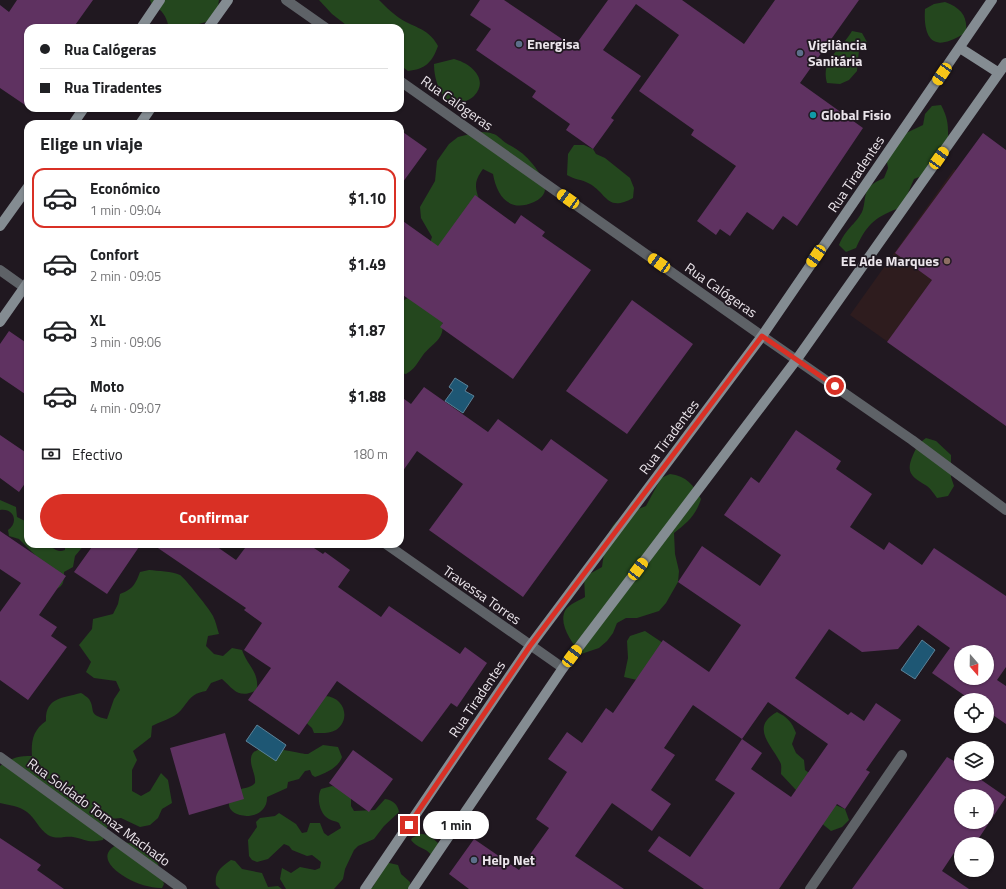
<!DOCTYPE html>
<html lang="es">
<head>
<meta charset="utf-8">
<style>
	body { margin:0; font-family:"Titillium Web",sans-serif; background:#f2f2f2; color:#202124; height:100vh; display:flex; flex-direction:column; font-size:15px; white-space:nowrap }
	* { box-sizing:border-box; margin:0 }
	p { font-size:13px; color:#757577 }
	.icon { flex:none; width:22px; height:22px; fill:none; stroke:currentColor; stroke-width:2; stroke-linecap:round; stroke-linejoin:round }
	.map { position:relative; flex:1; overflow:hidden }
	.details { position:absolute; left:24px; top:120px; width:380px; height:428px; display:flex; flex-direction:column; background:#fff; border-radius:12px; box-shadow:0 1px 3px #0004 }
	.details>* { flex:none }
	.top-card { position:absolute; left:24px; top:24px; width:380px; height:88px; border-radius:12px; box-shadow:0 1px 3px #0004; display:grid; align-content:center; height:88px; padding:0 16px; background:#fff }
	.needle { width:26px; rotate:160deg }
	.buttons { position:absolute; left:954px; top:645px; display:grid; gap:8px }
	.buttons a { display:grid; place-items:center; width:40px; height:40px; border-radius:50%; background:#fff; box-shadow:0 1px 3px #0004; font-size:20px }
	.end { position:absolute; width:18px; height:18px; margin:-9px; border:5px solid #d93025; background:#fff; box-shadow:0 0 0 2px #fff }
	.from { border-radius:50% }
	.bubble { position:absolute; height:28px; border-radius:14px; background:#fff; box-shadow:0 1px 3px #0004; font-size:13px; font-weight:700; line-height:28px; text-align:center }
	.car { position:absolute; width:12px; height:24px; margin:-12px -6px; border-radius:5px; box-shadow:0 0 3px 1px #0007; background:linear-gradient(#f5c518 24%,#345 0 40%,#f5c518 0 76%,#345 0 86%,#f5c518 0) }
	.top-card b { display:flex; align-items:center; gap:14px; height:38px; font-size:15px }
	.top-card b+b { border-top:1px solid #e0e0e0 }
	.top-card i { width:10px; height:10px; background:#202124 }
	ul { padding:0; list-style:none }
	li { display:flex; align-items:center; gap:12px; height:60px; margin:0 8px 6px; padding:0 8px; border:2px solid transparent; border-radius:12px }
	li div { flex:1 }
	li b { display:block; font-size:15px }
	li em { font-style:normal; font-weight:700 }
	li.active { border-color:#d93025 }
	li>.icon { width:36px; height:36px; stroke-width:1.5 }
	h2 { padding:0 16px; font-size:18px; line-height:48px }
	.pay { display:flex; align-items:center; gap:10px; height:44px; padding:0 16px; font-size:15px }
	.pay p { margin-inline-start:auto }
	.action { display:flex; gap:8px; margin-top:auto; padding:8px 16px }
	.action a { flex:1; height:46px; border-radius:24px; background:#d93025; color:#fff; font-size:16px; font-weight:700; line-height:46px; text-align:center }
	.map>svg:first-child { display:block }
	.education { fill:#2e1c1e }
	.green { fill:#24471e }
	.water { fill:#1e5774; stroke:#5c8298 }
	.building { fill:#5f3261; fill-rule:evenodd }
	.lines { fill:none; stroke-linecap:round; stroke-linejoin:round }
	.street { stroke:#5e6267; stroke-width:10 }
	.secondary { stroke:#848c92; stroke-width:10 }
	.route { stroke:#d93025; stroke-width:5 }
	.service-dot { fill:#5c6f8a; stroke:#201820; stroke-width:1.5 }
	.culture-dot { fill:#0f9aa8; stroke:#201820; stroke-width:1.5 }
	.education-dot { fill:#8d6e63; stroke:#201820; stroke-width:1.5 }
	.labels { text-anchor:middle; stroke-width:3.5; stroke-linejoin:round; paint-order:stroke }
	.poi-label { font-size:14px; font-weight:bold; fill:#ebe5eb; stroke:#201820; text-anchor:start }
	.street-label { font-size:14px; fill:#ebe5eb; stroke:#201820 }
</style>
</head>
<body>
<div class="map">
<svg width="1006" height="889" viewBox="0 0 1006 889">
	<rect width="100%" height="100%" fill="#201820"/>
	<path class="education" d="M954 169 1006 206V426L850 315Z"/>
	<path class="green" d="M150 0H219C218 4 218 12 216 16 211 24 179 28 169 28 166 16 163 10 152 5Z
		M319 0H379C387 8 395 16 406 22 420 29 430 31 438 46 432 63 425 69 408 71L400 65V28H350L332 14Z
		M945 2C961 8 968 16 966 33 959 36 952 41 945 42 925 47 924 22 925 9L934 4Z
		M852 31 862 33 867 42 859 50 857 71 849 80 840 84 827 83C820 59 842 49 852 31Z
		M454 59C470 63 490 79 474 96 469 101 460 103 454 105 440 98 434 79 434 64Z
		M941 105C952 125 946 134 949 153 941 166 928 174 914 179L902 207C877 216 867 223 856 248L846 252 839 245C846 228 855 225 862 212 865 205 864 197 867 191 870 184 878 181 884 178L888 168 886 157 904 134 923 125 925 114 932 106Z
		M478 132C502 132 496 139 513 147 523 153 528 158 535 167 539 173 546 181 545 189 545 195 539 200 534 202 510 213 497 197 493 174L483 169C472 184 476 189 481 206L456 250 429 246 432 237 421 218 420 207 435 181 437 161 449 144 458 137Z
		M574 145H584L593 149 596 154 605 158 630 178 634 188 633 198C606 213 607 192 588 183 581 179 575 180 567 175L568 154Z
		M409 297 442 319C446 340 433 342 423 355 417 363 415 369 406 374L400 373V303Z
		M926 438 936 441 951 455V477L954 486 948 496 937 498C934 494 931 489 927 486 912 477 905 473 913 455 917 446 919 443 926 438Z
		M670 474C686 476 694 485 701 499 696 515 687 523 674 533L675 554 679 571 678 582 666 603 659 611 637 618H626L617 623 613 633 607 641 599 648 581 654C572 643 557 623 566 609 570 604 580 600 585 597L584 577 602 567C608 528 607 521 646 506L661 478Z
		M0 500 16 507 17 517 27 522 28 528 26 537 28 544 37 547 47 545C55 548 56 553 65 550V544H85L75 556 73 567 64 572C64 580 64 586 56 589L37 560 35 555 19 539 9 536 8 530C19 522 14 508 0 510Z
		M149 570C158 571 172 571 180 575 184 577 211 611 213 616 216 622 217 628 219 634L208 636 206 646 214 654 223 656 232 648 242 650C248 667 259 671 257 690 239 699 235 691 222 679L211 683 206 691C185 694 188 709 172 717 165 721 159 722 152 726L151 737 133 751 137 760 132 770V791L141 796 150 791 161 773 168 780 172 803 162 809 158 818 150 825 140 827 121 818 110 819 103 840C87 843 88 840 73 837 65 836 56 840 48 835 39 829 35 818 27 812 19 806 9 805 0 803V766C11 758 18 756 32 756 31 741 33 730 46 721 45 698 62 698 81 693 83 694 87 697 89 699 96 710 87 715 107 719L114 699 120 690 116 681 94 678 86 672 91 662 79 645 92 629 93 619 113 614 118 604 120 594C133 589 135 585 140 572Z
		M645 631 663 643 637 680 624 677 628 658 627 641 630 636Z
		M325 696C345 697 351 720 336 730 329 734 321 733 314 733L312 728 301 718Z
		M777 712C787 717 792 722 796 733L792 744 796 753 804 760 805 770 813 776 826 801 845 809 849 820 842 827 831 831 820 822 796 790 781 774C781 770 782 765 780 762 771 744 750 727 777 712Z
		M323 745 338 747 342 757C338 768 326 773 315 777L312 775 310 770 305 771 299 779 288 782 287 788 267 797C268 828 209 817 236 792 241 787 250 789 255 783 256 774 250 767 251 758 253 739 297 754 308 754Z
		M332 786 343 789 351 795V806L354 811 375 810 385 799C393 800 398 805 399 812L384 826 374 839 358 846 354 850 345 869 343 879 334 889H286L280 879 282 868 291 873 300 867 315 870 320 868 321 862 312 855 307 856 292 850 289 846 284 844 268 859 257 862 252 860 249 856 248 840 257 827 256 822 260 818 275 816 279 813 296 824 302 833 307 832 310 823H320L324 833 328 836 341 828 339 823C336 821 332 821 329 819 320 815 316 798 321 789Z
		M420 834C428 833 435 840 441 846V857L434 859C428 847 419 850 411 840L412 838Z
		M124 842C156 849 155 853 164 884L162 888C134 889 80 856 124 842Z
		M231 860 235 861 242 869 262 873 268 887 278 886 282 889H220L216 885C214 872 221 867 231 860Z
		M385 862 398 865 401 874 410 882V889H358L373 887Z"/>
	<path class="water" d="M455 378 468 386 465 391 474 396 463 413 445 401 453 390 449 387Z
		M922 640 935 650 915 679 901 670Z
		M257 725 286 745 276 761 246 741Z"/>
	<path class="building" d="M17 0H93L73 28H28V107L0 88V5L9 12Z
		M480 0H504L574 47 608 0H682L744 44 775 0H859L800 83 863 128 797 226 783 216 773 230 747 212 730 236 720 229 716 235 697 221 736 166 691 135 694 130 639 91 679 35 636 4 603 50 641 76 611 118 614 120 593 149 566 130 570 124 532 97 536 91 476 50 491 29 470 15Z
		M400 130 427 149 400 186Z
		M983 133 1006 150V426L887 342 932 280 895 253Z
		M475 195 515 224 521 215 545 232 542 236 591 270 513 379 440 327 443 323 400 293V219L438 246Z
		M632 300 693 344 627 434 566 391Z
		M9 331 28 344V396L0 377V344Z
		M424 387 488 432 498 419 542 451 551 439 608 480 523 597 429 530 463 484 417 451 400 475V396L411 404Z
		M796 430 841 461 836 469 872 494 850 527 884 550 889 542 922 565 934 548 1006 596V667L997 680 1006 686V724L987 711V700H971L932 673 950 648 918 625 898 649 862 652 829 629 795 678 848 715 851 712 864 721 876 703 901 720 866 770 870 772 845 809 837 804 779 889H704L648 851 659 836 690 857 735 793 715 780 742 739 693 705 664 748 675 755 651 790 671 804 652 831 612 803 575 856 624 889H469L449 874 474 839 519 870 549 828 536 819 567 772 548 759 567 732 582 743 606 708 613 713 663 640 709 672 741 625 678 582 702 546 760 586 781 555 724 515 751 477 759 483ZM961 652H987V678H961ZM768 702 828 744 791 797 751 769 762 753 742 739Z
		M0 435 28 454V479L19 492 0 478Z
		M0 531 66 576 39 615 57 627 51 636 67 647 28 700 0 680V612L21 583 0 569Z
		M94 544H141L107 594 74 572Z
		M152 544H213L236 560 248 544H308L323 554 325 552 350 570 338 587 381 617 389 606 460 654 465 647 487 663 457 707 451 703 422 742 337 681 299 735 248 700 271 668 244 650 262 623 244 610 246 608Z
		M225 733 244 799 189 815 170 748Z
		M353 750 393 779 369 812 329 783Z
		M961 751V774H983L980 779 1006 797 975 844H960L942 871 969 889H852L947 757 954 761ZM961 796H987V822H961Z
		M0 838 41 865 37 870 64 889H0Z"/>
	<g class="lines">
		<path class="street" d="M286 0 326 28
			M400 81 762 336 912 440 1006 510
			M0 270 28 290
			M386 544 563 668
			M0 757 182 889
			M810 889 902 755"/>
		<path class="secondary" d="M141 28 160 0
			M208 28 228 0
			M960 48 999 73
			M73 124 84 108
			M140 124 151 108
			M0 226 28 187
			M0 322 28 282
			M365 889 530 646 762 336 992 0
			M413 889 563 668 797 359 1006 63"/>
	</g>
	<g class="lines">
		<path class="route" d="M409 825 530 646 762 336 835 386"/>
	</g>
	<g class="service-dot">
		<circle cx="519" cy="44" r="4"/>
		<circle cx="800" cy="53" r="4"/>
		<circle cx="474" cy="860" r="4"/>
	</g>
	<circle class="culture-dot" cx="813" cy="115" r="4"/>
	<circle class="education-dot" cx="947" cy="261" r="4"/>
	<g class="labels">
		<g class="poi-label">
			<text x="527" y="49">Energisa</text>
			<text x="808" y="50">Vigilância<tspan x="808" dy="16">Sanitária</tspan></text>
			<text x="821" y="120">Global Fisio</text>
			<text x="939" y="266" text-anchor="end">EE Ade Marques</text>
			<text x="482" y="865">Help Net</text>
		</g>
		<g class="street-label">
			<text transform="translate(457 103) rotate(35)" y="5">Rua Calógeras</text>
			<text transform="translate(856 174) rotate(-56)" y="5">Rua Tiradentes</text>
			<text transform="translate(721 290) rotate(35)" y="5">Rua Calógeras</text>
			<text transform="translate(669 437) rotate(-53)" y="5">Rua Tiradentes</text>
			<text transform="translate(482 595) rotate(35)" y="5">Travessa Torres</text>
			<text transform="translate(477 699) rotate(-56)" y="5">Rua Tiradentes</text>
			<text transform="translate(99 812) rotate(36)" y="5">Rua Soldado Tomaz Machado</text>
		</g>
	</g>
</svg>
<div class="buttons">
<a><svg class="needle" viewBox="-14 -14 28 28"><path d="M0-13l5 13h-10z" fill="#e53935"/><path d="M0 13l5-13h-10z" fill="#757577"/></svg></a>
<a><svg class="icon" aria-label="locate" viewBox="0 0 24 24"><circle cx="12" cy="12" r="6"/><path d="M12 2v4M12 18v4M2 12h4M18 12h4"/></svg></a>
<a><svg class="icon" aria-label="layers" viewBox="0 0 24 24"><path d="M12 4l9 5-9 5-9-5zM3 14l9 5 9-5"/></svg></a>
<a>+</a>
<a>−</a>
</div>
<i class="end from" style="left:835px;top:386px"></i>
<i class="end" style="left:409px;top:825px"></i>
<div class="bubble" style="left:423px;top:811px;width:66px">1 min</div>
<i class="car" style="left:942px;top:74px;rotate:214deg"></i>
<i class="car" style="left:939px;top:158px;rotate:35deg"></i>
<i class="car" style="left:568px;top:199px;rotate:305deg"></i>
<i class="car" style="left:816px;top:256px;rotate:214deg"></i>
<i class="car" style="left:659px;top:263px;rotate:305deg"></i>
<i class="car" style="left:638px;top:569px;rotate:37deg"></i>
<i class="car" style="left:572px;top:656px;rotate:37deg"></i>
<div class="top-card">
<b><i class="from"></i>Rua Calógeras</b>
<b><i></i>Rua Tiradentes</b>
</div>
<section class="details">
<h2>Elige un viaje</h2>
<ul>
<li class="active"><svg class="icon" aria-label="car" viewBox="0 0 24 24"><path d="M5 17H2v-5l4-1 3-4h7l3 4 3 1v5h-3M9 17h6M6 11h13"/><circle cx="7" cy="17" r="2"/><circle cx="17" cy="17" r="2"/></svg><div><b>Económico</b><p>1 min · 09:04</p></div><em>$1.10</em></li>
<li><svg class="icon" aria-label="car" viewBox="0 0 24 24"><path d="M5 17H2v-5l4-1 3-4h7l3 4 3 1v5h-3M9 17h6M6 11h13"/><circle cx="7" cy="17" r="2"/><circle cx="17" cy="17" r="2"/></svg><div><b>Confort</b><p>2 min · 09:05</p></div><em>$1.49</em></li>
<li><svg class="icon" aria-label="car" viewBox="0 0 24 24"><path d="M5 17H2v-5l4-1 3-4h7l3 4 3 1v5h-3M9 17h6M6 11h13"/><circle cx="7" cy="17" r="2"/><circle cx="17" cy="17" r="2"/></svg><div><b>XL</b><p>3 min · 09:06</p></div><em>$1.87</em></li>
<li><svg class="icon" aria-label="car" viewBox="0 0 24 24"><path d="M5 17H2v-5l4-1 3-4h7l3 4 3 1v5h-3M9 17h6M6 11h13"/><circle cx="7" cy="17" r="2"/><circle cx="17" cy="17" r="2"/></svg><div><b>Moto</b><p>4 min · 09:07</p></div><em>$1.88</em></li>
</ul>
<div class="pay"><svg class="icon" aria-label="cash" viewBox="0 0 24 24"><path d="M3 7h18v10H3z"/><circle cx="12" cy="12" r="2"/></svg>Efectivo<p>180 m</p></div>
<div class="action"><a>Confirmar</a></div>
</section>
</div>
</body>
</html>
